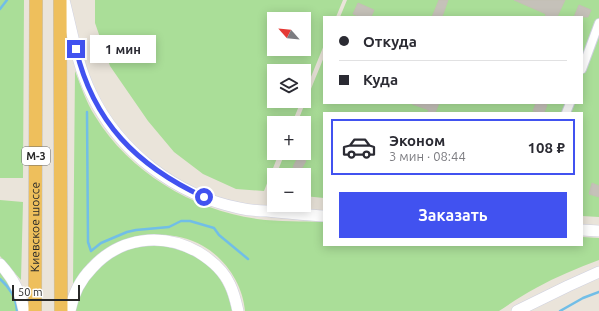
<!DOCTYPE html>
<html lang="ru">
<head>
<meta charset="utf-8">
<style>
	body { margin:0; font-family:Ubuntu,sans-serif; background:#f2f2f3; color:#2b2b33; height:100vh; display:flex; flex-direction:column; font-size:15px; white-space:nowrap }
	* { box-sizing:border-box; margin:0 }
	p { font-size:13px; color:#7c7c81 }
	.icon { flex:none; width:22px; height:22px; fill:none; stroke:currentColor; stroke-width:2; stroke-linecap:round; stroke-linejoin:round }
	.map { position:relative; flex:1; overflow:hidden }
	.sheet { position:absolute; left:323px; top:112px; width:260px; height:134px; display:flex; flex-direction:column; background:#fff; border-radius:0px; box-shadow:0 2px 10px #0003 }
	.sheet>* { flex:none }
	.hud { position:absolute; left:323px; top:16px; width:260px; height:88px; border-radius:0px; box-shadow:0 2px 10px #0003; display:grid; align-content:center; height:88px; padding:0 16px; background:#fff }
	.needle { width:26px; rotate:297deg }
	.buttons { position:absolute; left:267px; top:12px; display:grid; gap:8px }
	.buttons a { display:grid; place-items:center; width:44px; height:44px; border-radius:0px; background:#fff; box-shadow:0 2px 10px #0003; font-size:20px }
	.scale { position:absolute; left:12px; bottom:10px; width:68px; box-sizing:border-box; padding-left:4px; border:2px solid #282828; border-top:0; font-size:11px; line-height:14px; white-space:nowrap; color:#282828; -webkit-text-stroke:3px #fff; paint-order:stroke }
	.end { position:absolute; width:18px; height:18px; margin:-9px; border:5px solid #4152f0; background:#fff; box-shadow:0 0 0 2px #fff }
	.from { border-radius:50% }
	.bubble { position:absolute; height:28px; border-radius:0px; background:#fff; box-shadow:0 2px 10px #0003; font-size:13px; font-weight:700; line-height:28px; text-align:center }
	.hud b { display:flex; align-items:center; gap:14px; height:38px; font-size:15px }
	.hud b+b { border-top:1px solid #e1e1e2 }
	.hud i { width:10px; height:10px; background:#2b2b33 }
	ul { padding:7px 0 0; list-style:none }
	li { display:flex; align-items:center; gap:12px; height:56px; margin:0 8px 6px; padding:0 8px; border:2px solid transparent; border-radius:0px }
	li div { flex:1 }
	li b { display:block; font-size:15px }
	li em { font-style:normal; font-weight:700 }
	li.active { border-color:#4152f0 }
	li>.icon { width:36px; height:36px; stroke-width:1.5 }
	.cta { display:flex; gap:8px; margin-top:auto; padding:8px 16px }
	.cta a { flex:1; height:46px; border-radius:0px; background:#4152f0; color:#fff; font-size:16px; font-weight:700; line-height:46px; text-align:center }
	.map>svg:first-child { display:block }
	.green { fill:#aade98; fill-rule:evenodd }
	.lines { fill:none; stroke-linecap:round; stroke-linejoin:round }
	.stream { stroke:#71bee7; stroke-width:2.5 }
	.building { fill:#c5c1b9; stroke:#c4c0b4 }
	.minor-casing { stroke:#cfd1e0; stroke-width:10 }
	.secondary-casing { stroke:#cfd1e0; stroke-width:12 }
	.trunk-casing { stroke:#c3c3c3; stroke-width:14 }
	.minor { stroke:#fff; stroke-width:8 }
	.secondary { stroke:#fff; stroke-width:11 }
	.trunk { stroke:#eebf5c; stroke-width:13 }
	.route { stroke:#4152f0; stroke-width:5 }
	.labels { text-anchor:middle; stroke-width:3.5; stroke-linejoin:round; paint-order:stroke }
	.shield { fill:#fff; stroke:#686868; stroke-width:1 }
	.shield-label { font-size:11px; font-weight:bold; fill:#282828 }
	.street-label { font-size:12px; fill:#282828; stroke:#fff }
</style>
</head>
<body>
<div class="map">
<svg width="599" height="311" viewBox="0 0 599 311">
	<rect width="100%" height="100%" fill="#eae4da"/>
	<path class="green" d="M0 0H24L23 178H0Z
		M95 0H343L336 17H324V45L304 94V71H274V101H301L292 123H274V153H279L264 191 236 189 203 174 174 152 148 121 110 66 95 23ZM274 19H304V49H274Z
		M347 0H599V217L582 216V113H324V198L304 196V175H276L285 153H304V123H297L324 57V103H582V17H340Z
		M75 71C81 86 86 102 95 116 129 172 193 210 257 219 279 222 302 221 324 222V245H582V237L599 238V260C577 268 556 277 536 288 523 295 511 303 499 311H245C243 285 226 259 203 246 174 229 132 232 104 250 90 259 81 271 73 284Z
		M0 200 23 202 21 280 0 256Z
		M157 245C196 250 225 269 232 311H75C76 306 77 301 79 296 87 276 106 258 126 250 136 247 146 246 157 245Z
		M0 272C11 284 15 296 19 311H0Z"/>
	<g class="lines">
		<path class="stream" d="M0 9 7 0
			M87 112 88 242 91 251 101 243 127 232 136 230 169 227 181 221H190L214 228 219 235 248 259
			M0 279C10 288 16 297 17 311
			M560 311 583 298 599 292"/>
	</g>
	<path class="building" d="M439 0H448L442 17H432Z
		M514 0H565L557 17H545L546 14Z
		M358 3 374 10 371 17H360L353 14Z
		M579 5 591 10 588 17H574Z
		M412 103H439L435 113H427L429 110 412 104Z
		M536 103H541L547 105 544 113H540L533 111Z
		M298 157 306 161 300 171 293 167Z
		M592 183 599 186V197L589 194Z"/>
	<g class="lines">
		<g class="minor-casing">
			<path id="minor" d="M582 69 599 23
				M566 113 570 103"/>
		</g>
		<g class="secondary-casing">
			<path id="secondary" d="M64 0C72 31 77 64 91 93 119 152 176 195 239 208 248 210 257 211 267 211 286 213 305 215 324 216
				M582 230 599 231
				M0 264C13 278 21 292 24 311
				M70 311C73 294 80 280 92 268 120 237 162 232 198 252 211 260 224 271 230 285 234 293 236 302 238 311
				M517 311 568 286 599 272"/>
		</g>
		<g class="trunk-casing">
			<g id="trunk">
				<path d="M60 0 61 311"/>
				<path id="s1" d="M35 311 36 0"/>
			</g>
		</g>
		<use href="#minor" class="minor"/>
		<use href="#secondary" class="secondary"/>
		<use href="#trunk" class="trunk"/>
	</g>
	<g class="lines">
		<path class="route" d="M76 49C93 122 137 166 204 197"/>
	</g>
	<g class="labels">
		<rect class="shield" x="22" y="147" width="28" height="18" rx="3"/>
		<g class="shield-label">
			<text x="36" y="160">М-3</text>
		</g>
		<g class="street-label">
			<text dy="4" stroke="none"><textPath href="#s1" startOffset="84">Киевское шоссе</textPath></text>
		</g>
	</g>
</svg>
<div class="buttons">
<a><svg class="needle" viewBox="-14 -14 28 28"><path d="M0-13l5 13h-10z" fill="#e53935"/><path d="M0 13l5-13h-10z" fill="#7c7c81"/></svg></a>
<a><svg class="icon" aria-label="layers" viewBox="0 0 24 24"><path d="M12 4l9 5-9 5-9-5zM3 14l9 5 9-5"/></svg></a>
<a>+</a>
<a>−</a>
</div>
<div class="scale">50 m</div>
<i class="end from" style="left:204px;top:197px"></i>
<i class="end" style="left:76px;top:49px"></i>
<div class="bubble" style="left:90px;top:35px;width:66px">1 мин</div>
<div class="hud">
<b><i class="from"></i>Откуда</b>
<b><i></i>Куда</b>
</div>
<section class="sheet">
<ul>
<li class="active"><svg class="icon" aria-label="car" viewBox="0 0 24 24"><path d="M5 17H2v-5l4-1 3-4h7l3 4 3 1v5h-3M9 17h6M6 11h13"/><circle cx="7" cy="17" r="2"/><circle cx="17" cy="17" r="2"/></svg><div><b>Эконом</b><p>3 мин · 08:44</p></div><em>108 ₽</em></li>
</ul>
<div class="cta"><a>Заказать</a></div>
</section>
</div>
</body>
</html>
